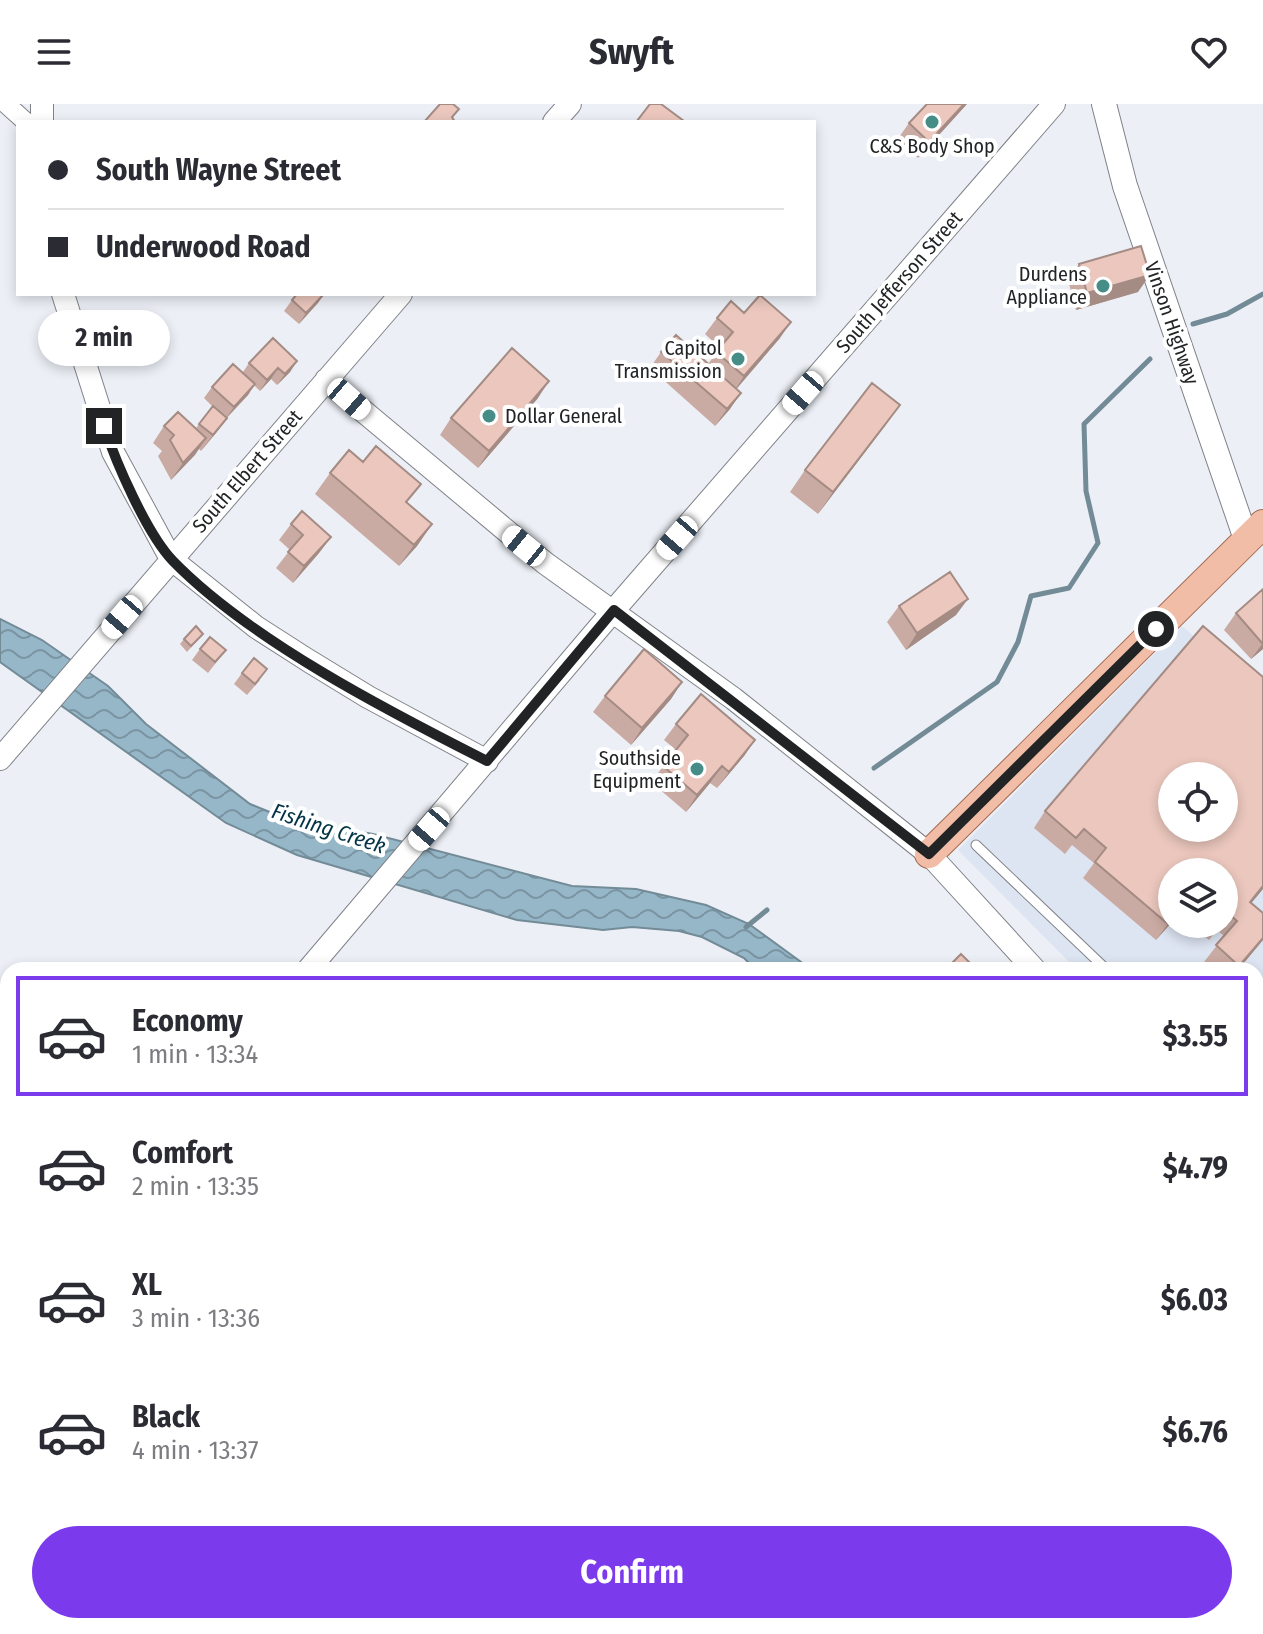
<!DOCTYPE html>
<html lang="en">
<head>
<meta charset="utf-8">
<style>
	body { margin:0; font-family:"Fira Sans Condensed",sans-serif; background:#f7f7f7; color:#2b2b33; height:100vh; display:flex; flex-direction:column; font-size:30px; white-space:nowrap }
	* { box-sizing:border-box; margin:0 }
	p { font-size:26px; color:#7c7c81 }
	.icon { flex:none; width:44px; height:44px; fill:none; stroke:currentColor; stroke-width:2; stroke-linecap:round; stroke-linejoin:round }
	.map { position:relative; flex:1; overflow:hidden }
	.details { position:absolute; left:0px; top:858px; width:1264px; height:672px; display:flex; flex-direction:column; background:#fff; border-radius:24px 24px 0 0; box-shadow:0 4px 12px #0003 }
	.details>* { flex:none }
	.banner { position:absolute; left:16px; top:16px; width:800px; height:176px; border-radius:0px; box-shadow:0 4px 12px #0003; display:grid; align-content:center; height:176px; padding:0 32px; background:#fff }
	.controls { position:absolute; left:1158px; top:658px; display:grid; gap:16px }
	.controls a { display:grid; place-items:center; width:80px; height:80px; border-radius:50%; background:#fff; box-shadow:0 4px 12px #0003; font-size:40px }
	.end { position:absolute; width:36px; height:36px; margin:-18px; border:10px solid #212325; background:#fff; box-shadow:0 0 0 4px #fff }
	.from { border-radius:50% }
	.bubble { position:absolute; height:56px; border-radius:28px; background:#fff; box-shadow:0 4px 12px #0003; font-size:26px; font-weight:700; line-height:56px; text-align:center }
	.car { position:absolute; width:24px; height:48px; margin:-24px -12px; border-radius:10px; box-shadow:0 0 6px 2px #0007; background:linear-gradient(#fff 24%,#345 0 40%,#fff 0 76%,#345 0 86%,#fff 0) }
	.banner b { display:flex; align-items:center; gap:28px; height:76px; font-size:30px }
	.banner b+b { border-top:2px solid #e1e1e2 }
	.banner i { width:20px; height:20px; background:#2b2b33 }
	ul { padding:14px 0 0; list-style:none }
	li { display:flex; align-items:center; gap:24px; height:120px; margin:0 16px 12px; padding:0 16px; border:4px solid transparent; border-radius:0px }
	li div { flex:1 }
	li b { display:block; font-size:30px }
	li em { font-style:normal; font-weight:700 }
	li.current { border-color:#7c3aed }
	li>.icon { width:72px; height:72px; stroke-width:1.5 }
	.action { display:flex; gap:16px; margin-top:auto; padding:16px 32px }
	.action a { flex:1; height:92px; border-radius:48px; background:#7c3aed; color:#fff; font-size:32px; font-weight:700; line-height:92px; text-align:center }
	header { display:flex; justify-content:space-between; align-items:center; height:104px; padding:0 32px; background:#fff; font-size:36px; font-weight:700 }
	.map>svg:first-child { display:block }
	.built { fill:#dde4f2; fill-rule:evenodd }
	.water { fill:url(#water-waves); stroke:#738b97; stroke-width:2 }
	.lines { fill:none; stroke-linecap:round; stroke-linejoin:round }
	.stream { stroke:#738b97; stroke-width:5 }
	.service-casing { stroke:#7f8288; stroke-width:11 }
	.minor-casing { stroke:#7f8288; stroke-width:20 }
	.tertiary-casing { stroke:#7f8288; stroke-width:24 }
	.secondary-casing { stroke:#7f8288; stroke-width:26 }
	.primary-casing { stroke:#a46a52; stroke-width:30 }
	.service { stroke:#fff; stroke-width:9 }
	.minor { stroke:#fff; stroke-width:18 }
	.tertiary { stroke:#fff; stroke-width:22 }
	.secondary { stroke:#fff; stroke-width:24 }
	.primary { stroke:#f2bda6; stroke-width:28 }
	.wall { fill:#caaba3 }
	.shaded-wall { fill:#a48b84 }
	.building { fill:#ebc7bd; stroke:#a48b84; stroke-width:2; fill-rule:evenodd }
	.route { stroke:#212325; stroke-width:10 }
	.poi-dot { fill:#468d88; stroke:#fff; stroke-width:3 }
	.labels { text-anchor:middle; stroke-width:8; stroke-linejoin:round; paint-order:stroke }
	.poi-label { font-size:20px; fill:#212325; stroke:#fff; text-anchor:end }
	.street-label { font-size:20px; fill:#212325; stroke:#fff }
	.water-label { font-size:22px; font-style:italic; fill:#023446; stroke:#fff }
</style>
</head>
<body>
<header><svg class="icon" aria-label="menu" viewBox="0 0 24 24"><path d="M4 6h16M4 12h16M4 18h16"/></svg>Swyft<svg class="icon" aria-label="heart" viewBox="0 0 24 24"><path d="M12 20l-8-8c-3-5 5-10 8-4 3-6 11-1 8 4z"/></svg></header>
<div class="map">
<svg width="1263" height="1530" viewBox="0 0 1263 1530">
	<defs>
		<pattern id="water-waves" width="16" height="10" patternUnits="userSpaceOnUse" patternTransform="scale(2)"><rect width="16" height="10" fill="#96b7c8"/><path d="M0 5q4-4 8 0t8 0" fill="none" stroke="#7a94a2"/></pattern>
	</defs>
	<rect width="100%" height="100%" fill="#ecf0f6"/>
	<path class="built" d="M1182 522 1263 590V890L1256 899V866H1077L958 746ZM1172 672H1224V724H1172ZM1172 768H1224V820H1172Z"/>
	<path class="water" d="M0 515 42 536 108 582 146 620 250 700 287 715 373 730 572 782 636 785 706 801 749 820 812 866H756L744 854 702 833 679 827 632 823 603 826 517 816 297 751 226 719 0 558Z"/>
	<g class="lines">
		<path class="stream" d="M1193 220 1227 210 1263 190
			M874 664 997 578 1018 538 1031 492 1069 484 1098 439 1086 387 1084 320 1150 255
			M746 823 767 806"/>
		<g class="service-casing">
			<path id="service" d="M976 741 1107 866
				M1256 913 1263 904
				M1256 1013 1263 1020
				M407 1522 416 1530
				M327 1530 334 1522"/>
		</g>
		<g class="minor-casing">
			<path id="minor" d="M6 0 26 18
				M699 1522 713 1530"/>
		</g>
		<g class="tertiary-casing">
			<path id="tertiary" d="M42 0V18
				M554 18 570 0
				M63 190 113 348 171 455 256 523 309 557 368 593 487 657
				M326 276 545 459 734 595 929 750 1035 866
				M0 655 401 190
				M308 866 614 506 1054 0
				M1256 1107 1263 1115
				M0 1226 8 1216
				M0 1384 8 1391
				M160 1522 169 1530
				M735 1530 742 1522"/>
		</g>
		<g class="secondary-casing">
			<path id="secondary" d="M1104 0 1125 82 1246 435"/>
		</g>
		<g class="primary-casing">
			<path id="primary" d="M929 750 1263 420
				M242 1530 249 1522"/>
		</g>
		<use href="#service" class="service"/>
		<use href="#minor" class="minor"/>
		<use href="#tertiary" class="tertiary"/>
		<use href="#secondary" class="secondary"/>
		<use href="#primary" class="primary"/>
	</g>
	<path class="wall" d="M967 0 918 54 897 36 909 19Z
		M1079 160 1138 188 1076 206 1068 176Z
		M324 190 299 220 284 207 292 196Z
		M744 209 780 234 736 285 730 305 715 322 650 264 661 248 708 260 720 244 705 230 717 214Z
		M297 257 290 268 277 281 271 275 260 287 254 281 248 291 227 314 215 330 201 347 199 345 171 376 158 352 162 347 153 339 164 322 196 324 213 303 204 294 212 283 243 268 249 259Z
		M538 294 478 364 440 331 451 314Z
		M900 301 818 410 790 388 805 366Z
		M330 369 408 399 432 420 417 442 399 462 315 390Z
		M291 420 331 433 319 449 293 479 276 464 290 446 279 436Z
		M1263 485V545L1251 555 1224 526 1236 509Z
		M899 502 956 511 906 546 887 518Z
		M203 530 187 548 180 540 184 535Z
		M200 545 226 546 208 569 192 556Z
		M242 569 260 576 247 591 234 580Z
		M1263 573V785L1251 799 1263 836 1238 866H1214L1204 858 1224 832 1217 826 1209 836 1190 820H1224V768H1172V818L1156 836 1083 774 1094 759 1072 741 1065 750 1034 724 1045 707Z
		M682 578 671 595 631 641 593 608 605 592Z
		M676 620 755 636 744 652 717 684 710 679 686 708 651 678 676 646 664 636Z
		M1263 969V985L1256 979Z
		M0 1010 8 1018V1108L0 1100Z
		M1256 1177 1263 1184V1234L1256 1227Z
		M8 1301V1322L0 1314V1312Z
		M8 1461V1502L5 1505 0 1500V1469Z
		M532 1522H569L562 1530H541Z"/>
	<path class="shaded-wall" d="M964 0H967L918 54 929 38Z
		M1150 171 1138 188 1076 206 1087 189Z
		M324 190 318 199 299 220 306 209Z
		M791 218 780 234 733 289 744 272Z
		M297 257 290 268 277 281 285 270Z
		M278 264 271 275 260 287 267 276Z
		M549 277 538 294 478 364 489 347Z
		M255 280 248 291 226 314 234 303Z
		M741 289 730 305 715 322 727 305Z
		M900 301 885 322 818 410 833 388Z
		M227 314 215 330 201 347 213 331Z
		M206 334 195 351 171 376 183 359Z
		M432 420 417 442 399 462 414 441Z
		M331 433 319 449 293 479 304 462Z
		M968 495 956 511 906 546 917 529Z
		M1263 539V545L1251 555Z
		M682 578 671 595 631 641 642 624Z
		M755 636 744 652 717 684 729 668Z
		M722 662 710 679 686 708 697 691Z
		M1263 782V785L1239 814 1250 798Z
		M1172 815V818L1156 836 1168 820Z
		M1263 834V836L1238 866H1236Z
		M566 1522H569L562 1530H560Z"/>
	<path class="building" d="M440 0H453L459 5 452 13 455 18H424Z
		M650 0H661L684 17 638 18 637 17Z
		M927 0H964L929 38 909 19Z
		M1141 142 1150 171 1087 189 1079 160Z
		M297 190H324L306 209 292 196Z
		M760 191 791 218 744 272 716 248 733 228 717 214 731 197 744 209Z
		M676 231 741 289 727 305 661 248Z
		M273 234 297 257 285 270 278 264 267 276 249 259Z
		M512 244 549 277 489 347 451 314Z
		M233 260 255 280 234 303 212 283Z
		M872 279 900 301 833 388 805 366Z
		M213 302 227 314 213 331 199 320Z
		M178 308 206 334 183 359 170 336 174 331 164 322Z
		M376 342 421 380 406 398 432 420 414 441 330 369 349 346 363 358Z
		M302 407 331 433 304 462 288 448 303 431 291 420Z
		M950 468 968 495 917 529 899 502Z
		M1263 485V539H1262L1236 509Z
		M196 522 203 530 191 542 184 535Z
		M1203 522 1263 573V782L1250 798 1263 809V834L1239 862 1216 841 1237 817 1229 810 1224 816V768H1172V815L1168 820 1095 758 1106 744 1084 725 1076 734 1045 707ZM1172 672H1224V724H1172Z
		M210 533 226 546 215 558 200 545Z
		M644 545 682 578 642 624 605 592Z
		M254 554 267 565 255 580 242 569Z
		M701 590 755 636 729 668 722 662 697 691 663 662 688 631 676 620Z
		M961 850 977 866H945Z
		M0 1010 8 1018V1055L0 1048Z
		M0 1130 5 1135 0 1141Z
		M1256 1177 1263 1184V1206L1256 1199Z
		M0 1418 8 1426V1440L0 1450Z
		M8 1461V1489L0 1481V1469Z
		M363 1522H387L397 1530H356Z"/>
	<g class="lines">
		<path class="route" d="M104 322C116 359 147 430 173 457 250 536 388 607 487 657L614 506 929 750 1156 525"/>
	</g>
	<g class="poi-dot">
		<circle cx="932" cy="18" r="8"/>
		<circle cx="1103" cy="182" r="8"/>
		<circle cx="738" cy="255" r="8"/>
		<circle cx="489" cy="312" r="8"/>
		<circle cx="697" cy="665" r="8"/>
	</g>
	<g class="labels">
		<g class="poi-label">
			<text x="932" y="49" text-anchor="middle">C&amp;S Body Shop</text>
			<text x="1087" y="177">Durdens<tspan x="1087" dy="23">Appliance</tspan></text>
			<text x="722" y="251">Capitol<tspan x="722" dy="23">Transmission</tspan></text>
			<text x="505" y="319" text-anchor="start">Dollar General</text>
			<text x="681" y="661">Southside<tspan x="681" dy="23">Equipment</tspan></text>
		</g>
		<g class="street-label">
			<text transform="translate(899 178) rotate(-49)" y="7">South Jefferson Street</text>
			<text transform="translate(1172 219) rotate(71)" y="7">Vinson Highway</text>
			<text transform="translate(247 367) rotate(-49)" y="7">South Elbert Street</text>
		</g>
		<g class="water-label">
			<text transform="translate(329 724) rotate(18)" y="8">Fishing Creek</text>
		</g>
	</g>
</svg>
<div class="controls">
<a><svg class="icon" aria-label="locate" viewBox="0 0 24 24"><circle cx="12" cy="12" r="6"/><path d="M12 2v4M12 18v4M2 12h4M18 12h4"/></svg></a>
<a><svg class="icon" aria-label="layers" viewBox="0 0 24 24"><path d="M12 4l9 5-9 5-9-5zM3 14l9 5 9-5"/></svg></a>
</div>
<i class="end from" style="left:1156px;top:525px"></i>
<i class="end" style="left:104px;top:322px"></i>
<div class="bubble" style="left:38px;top:206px;width:132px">2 min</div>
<i class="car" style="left:803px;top:289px;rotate:221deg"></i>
<i class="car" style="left:349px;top:295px;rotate:131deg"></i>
<i class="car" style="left:677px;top:434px;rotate:221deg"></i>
<i class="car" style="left:524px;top:442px;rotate:309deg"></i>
<i class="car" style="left:122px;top:513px;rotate:221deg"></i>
<i class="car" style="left:429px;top:725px;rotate:221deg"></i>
<div class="banner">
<b><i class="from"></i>South Wayne Street</b>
<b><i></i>Underwood Road</b>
</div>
<section class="details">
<ul>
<li class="current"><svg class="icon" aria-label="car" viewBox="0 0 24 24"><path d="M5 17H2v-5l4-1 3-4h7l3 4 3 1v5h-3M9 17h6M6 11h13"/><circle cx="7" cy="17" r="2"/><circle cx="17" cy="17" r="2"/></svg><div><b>Economy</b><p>1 min · 13:34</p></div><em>$3.55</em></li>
<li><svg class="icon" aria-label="car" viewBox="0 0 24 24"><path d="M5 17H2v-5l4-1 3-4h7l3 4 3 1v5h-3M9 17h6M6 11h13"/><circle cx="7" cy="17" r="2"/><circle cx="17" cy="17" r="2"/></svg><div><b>Comfort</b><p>2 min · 13:35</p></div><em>$4.79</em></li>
<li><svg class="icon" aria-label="car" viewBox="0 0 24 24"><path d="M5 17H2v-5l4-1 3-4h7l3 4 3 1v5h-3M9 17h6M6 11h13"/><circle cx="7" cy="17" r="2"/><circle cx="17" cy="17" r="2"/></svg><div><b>XL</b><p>3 min · 13:36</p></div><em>$6.03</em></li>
<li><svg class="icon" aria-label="car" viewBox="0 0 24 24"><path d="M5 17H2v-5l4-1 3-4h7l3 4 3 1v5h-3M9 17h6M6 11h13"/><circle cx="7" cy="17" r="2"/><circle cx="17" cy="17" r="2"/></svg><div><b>Black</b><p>4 min · 13:37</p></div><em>$6.76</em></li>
</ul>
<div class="action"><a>Confirm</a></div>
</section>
</div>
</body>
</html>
